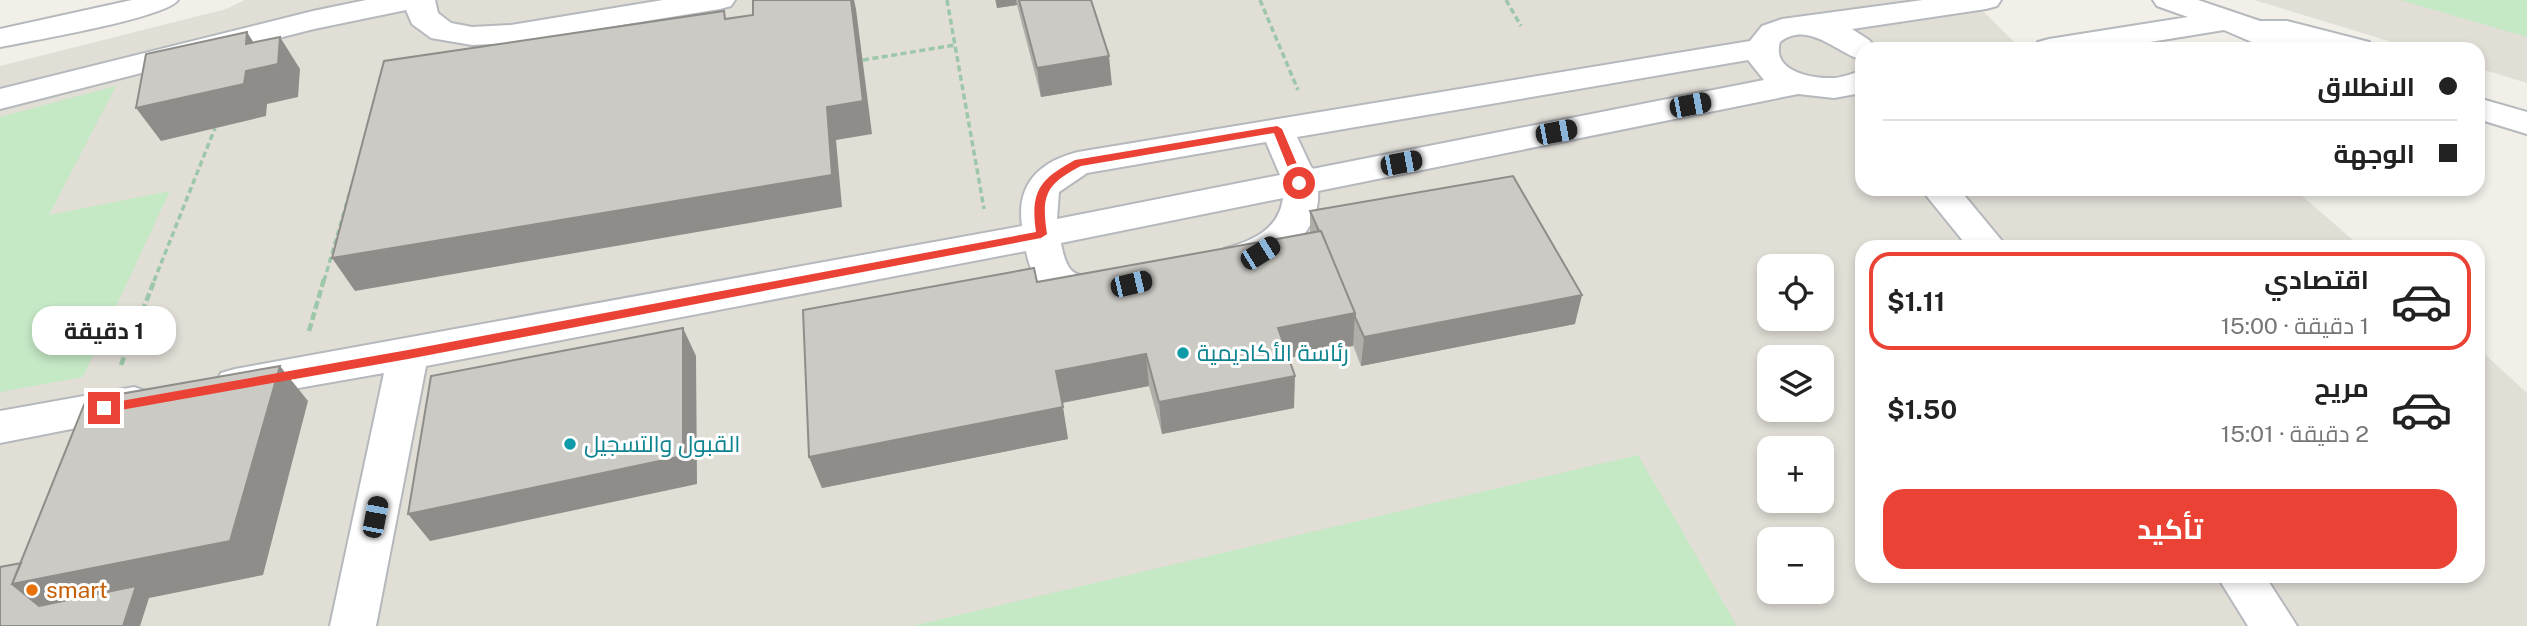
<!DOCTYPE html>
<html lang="ar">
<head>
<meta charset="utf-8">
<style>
	body { margin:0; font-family:"Public Sans",Cairo,sans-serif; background:#f2f2f2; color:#222; direction:rtl; height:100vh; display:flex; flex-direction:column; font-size:26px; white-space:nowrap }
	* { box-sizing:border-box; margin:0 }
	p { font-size:23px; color:#767676 }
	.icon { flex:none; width:38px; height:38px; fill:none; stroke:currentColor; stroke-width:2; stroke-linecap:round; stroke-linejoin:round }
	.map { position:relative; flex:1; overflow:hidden; direction:ltr }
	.drawer { position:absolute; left:1855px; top:240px; width:630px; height:343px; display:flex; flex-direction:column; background:#fff; border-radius:21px; box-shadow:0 4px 10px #0003; direction:rtl }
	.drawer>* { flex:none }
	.hud { position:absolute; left:1855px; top:42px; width:630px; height:154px; border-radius:21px; box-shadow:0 4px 10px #0003; direction:rtl; display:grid; align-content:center; height:154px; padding:0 28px; background:#fff }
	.controls { position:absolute; left:1757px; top:254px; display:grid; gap:14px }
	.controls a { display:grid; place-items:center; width:77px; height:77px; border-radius:14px; background:#fff; box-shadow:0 4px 10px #0003; font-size:35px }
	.end { position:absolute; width:32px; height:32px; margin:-16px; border:9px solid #ea4335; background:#fff; box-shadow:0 0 0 4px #fff }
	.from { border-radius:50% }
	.bubble { position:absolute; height:49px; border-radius:21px; background:#fff; box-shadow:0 4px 10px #0003; font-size:23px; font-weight:700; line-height:49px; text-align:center; direction:rtl }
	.car { position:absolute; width:21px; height:42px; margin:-21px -10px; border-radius:9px; box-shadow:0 0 5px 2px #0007; background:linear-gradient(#222 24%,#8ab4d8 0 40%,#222 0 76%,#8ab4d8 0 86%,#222 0) }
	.hud b { display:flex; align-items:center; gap:24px; height:66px; font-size:26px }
	.hud b+b { border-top:2px solid #e0e0e0 }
	.hud i { width:18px; height:18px; background:#222 }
	ul { padding:12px 0 0; list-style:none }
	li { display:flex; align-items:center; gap:21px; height:98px; margin:0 14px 10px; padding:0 14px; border:4px solid transparent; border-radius:21px }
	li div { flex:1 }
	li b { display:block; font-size:26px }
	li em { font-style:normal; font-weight:700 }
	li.on { border-color:#ea4335 }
	li>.icon { width:63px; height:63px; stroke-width:1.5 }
	.action { display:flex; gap:14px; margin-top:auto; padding:14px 28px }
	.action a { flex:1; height:80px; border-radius:21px; background:#ea4335; color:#fff; font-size:28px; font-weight:700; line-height:80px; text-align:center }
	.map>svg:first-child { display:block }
	.education { fill:#e1ded6; fill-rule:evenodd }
	.green { fill:#c5e8c5 }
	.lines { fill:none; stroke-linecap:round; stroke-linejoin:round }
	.minor-casing { stroke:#b5b8bc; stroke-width:4 }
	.path-far1 { stroke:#9cc7a9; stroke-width:3.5; stroke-dasharray:6 3.5; stroke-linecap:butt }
	.path { stroke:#9cc7a9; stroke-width:4.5; stroke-dasharray:8 3.5; stroke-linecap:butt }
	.minor { fill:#fff; fill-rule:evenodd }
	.wall { fill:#afaea9 }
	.shaded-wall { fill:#8f8d8a }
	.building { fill:#cccac5; stroke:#8f8d8a; stroke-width:2 }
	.route { fill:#ea4335 }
	.culture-dot { fill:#0f9aa8; stroke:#fff; stroke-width:2.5 }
	.food-dot { fill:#e8710a; stroke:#fff; stroke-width:2.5 }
	.labels { text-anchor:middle; stroke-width:6; stroke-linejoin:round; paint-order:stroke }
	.culture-label { font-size:23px; fill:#0d838f; stroke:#fff; text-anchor:start }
	.food-label { font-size:23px; fill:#c56008; stroke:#fff; text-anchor:start }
</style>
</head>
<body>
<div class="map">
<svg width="2527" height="626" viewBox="0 0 2527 626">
	<rect width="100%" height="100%" fill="#f1efe8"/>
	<path class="education" d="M245 0H1972L2021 49H1862V189H2294L2361 247H1862V576H2478V348L2527 393V626H0V66L226 9ZM1769 266H1822V318H1769ZM1769 357H1822V410H1769ZM1769 448H1822V500H1769ZM1769 539H1822V592H1769Z
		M2254 0H2527V83L2478 68V49H2415Z"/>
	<path class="green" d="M2400 0H2527V37Z
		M116 86 49 215 170 191 83 377 0 392V117Z
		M1638 455 1737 626H912Z"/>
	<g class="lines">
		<g class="minor-casing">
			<path id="minor" d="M132 0H178C166 18 30 41 0 47V29Z
				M366 0H435L438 13 451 23 472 27 511 25 663 0H735L731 6 720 9 511 43 472 45 431 38 412 24 406 10 314 29 0 109V89L313 11Z
				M1923 0H2001L1997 6 1986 9 1852 29 1869 40 1877 49H1862V60C1837 53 1808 20 1780 42 1771 72 1813 79 1835 78 1844 77 1853 73 1862 71L1861 93 1834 98 1798 94 1318 191C1322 236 1266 280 1224 267L1218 258 1224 249C1252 241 1279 230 1283 198L1061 243C1069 288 1083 270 1116 280L1122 290 1116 300C1071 313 1035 299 1026 251L426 366 376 626H330L384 373 235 399 221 395 215 384 221 373 235 369 1022 226C1016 184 1039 162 1078 152L1750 41 1762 26 1782 19ZM1748 60 1764 80 1312 169 1297 137ZM1266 142 1280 175 1057 219 1059 192 1087 173Z
				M2153 0H2198L2260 21H2287L2369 42 2374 49H2322L2306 45 2309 49H2268L2224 30 2107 49H2033L2038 42 2049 39 2188 17 2157 6Z
				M2478 98 2527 112V134L2478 119Z
				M1921 189H1959L2007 247H1968Z
				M134 387 148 392 154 403 148 414 0 443V411Z
				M2217 576H2265L2297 626H2248Z"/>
		</g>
		<path class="path-far1" d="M947 0 984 209
			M1260 0 1298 90
			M1506 0 1521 26
			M863 60 955 45
			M154 281 215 128
			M324 281 352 185"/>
		<path class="path" d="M309 331 324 279
			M121 365 155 279"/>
		<use href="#minor" class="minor"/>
	</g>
	<path class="wall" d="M995 0H1091L1112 85 1041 97 1017 5 997 8Z
		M1310 211 1575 324 1361 366 1353 345 1289 358 1294 408 1162 434 1149 386 1062 403 1068 439 822 488 809 457 1037 282 1310 233Z"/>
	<path class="shaded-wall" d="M851 0H854L856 9 872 134 836 140 842 207 355 291 332 258 827 107Z
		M996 0H1016L1017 5 997 8Z
		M247 32 268 65 280 37 300 69 298 97 267 104 266 116 161 141 136 108 246 44Z
		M1109 56 1112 85 1041 97 1037 68Z
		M1582 295 1575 324 1361 366 1364 337Z
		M1355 313 1353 346 1278 360V328Z
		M683 328 696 356 697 484 430 541 408 514Z
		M1146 354 1149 386 1061 403 1056 371Z
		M280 366 308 401 263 575 149 598 140 626H123L53 617 12 584Z
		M1295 376 1294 408 1162 434 1159 402Z
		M1063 407 1068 439 822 488 809 457Z"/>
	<path class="building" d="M753 0H851L863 101 827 107 832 175 332 258 384 61 724 11 725 19 753 15Z
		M1019 0H1091L1109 56 1037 68Z
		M247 32 246 44 280 37 278 64 246 71 244 84 136 108 146 54Z
		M1513 176 1582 295 1364 337 1355 317V313L1321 231H1319L1310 211Z
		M1321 231 1355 313 1278 328 1295 376 1159 402 1146 354 1056 371 1063 407 809 457 803 310 1034 268 1037 282Z
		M683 328V456L408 514 431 376Z
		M280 366 230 541 12 584 86 400Z
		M21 563 12 584 39 606 136 586 123 626H0V567Z"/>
	<path class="route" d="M1277 126 1282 129 1305 183 1303 186 1294 183 1274 133 1081 166C1046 184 1041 195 1047 234L1041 238 408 359 104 413 98 408 104 404 408 350 1036 232C1030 191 1040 179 1075 160Z"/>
	<g class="culture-dot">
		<circle cx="1183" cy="353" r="7"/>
		<circle cx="570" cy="444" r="7"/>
	</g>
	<circle class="food-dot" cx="32" cy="590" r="7"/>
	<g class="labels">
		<g class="culture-label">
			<text x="1197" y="361">رئاسة الأكاديمية</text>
			<text x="584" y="452">القبول والتسجيل</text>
		</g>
		<g class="food-label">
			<text x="46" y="598">smart</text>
		</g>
	</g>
</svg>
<div class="controls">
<a><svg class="icon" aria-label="locate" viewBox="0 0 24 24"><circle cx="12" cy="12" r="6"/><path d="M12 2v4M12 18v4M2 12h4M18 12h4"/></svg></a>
<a><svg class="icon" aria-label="layers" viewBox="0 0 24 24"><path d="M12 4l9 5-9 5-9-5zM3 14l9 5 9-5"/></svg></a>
<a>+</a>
<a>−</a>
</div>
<i class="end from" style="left:1299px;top:183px"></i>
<i class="end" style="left:104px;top:408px"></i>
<div class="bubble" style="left:32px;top:306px;width:144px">1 دقيقة</div>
<i class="car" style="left:1690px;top:105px;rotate:79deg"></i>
<i class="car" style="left:1556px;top:132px;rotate:79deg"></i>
<i class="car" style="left:1401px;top:163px;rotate:79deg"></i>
<i class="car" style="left:1260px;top:253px;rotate:58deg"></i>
<i class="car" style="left:1131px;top:284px;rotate:77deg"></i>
<i class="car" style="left:375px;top:517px;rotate:11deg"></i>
<div class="hud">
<b><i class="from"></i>الانطلاق</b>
<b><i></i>الوجهة</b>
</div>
<section class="drawer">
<ul>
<li class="on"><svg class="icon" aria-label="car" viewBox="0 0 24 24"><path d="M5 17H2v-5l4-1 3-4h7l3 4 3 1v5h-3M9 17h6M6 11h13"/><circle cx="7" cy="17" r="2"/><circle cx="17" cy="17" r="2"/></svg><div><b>اقتصادي</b><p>1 دقيقة · 15:00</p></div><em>$1.11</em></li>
<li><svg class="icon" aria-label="car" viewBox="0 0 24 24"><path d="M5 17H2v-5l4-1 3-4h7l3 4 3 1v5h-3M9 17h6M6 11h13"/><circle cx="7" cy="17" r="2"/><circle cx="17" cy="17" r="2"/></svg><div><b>مريح</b><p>2 دقيقة · 15:01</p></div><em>$1.50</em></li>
</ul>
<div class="action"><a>تأكيد</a></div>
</section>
</div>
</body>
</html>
